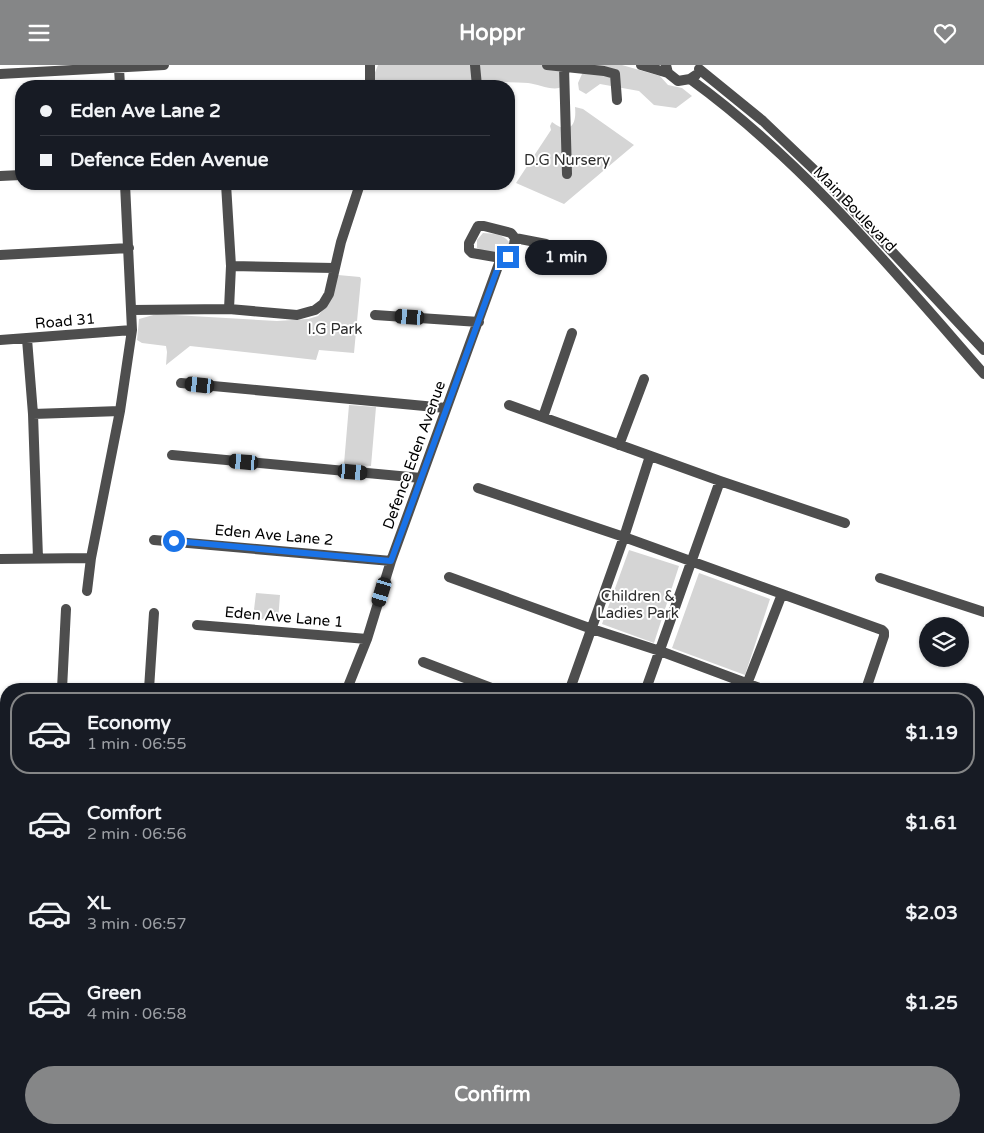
<!DOCTYPE html>
<html lang="en">
<head>
<meta charset="utf-8">
<style>
	body { margin:0; font-family:"Varela Round",sans-serif; background:#20242c; color:#f1f3f6; height:100vh; display:flex; flex-direction:column; font-size:19px; white-space:nowrap }
	* { box-sizing:border-box; margin:0 }
	p { font-size:16px; color:#9ea1a6 }
	.icon { flex:none; width:28px; height:28px; fill:none; stroke:currentColor; stroke-width:2; stroke-linecap:round; stroke-linejoin:round }
	.map { position:relative; flex:1; overflow:hidden }
	.sheet { position:absolute; left:0px; top:618px; width:985px; height:451px; display:flex; flex-direction:column; background:#171b24; border-radius:20px 20px 0 0; box-shadow:0 1px 4px #0004 }
	.sheet>* { flex:none }
	.hud { position:absolute; left:15px; top:15px; width:500px; height:110px; border-radius:20px; box-shadow:0 1px 4px #0004; display:grid; align-content:center; height:110px; padding:0 25px; background:#171b24 }
	.buttons { position:absolute; left:919px; top:552px; display:grid; gap:10px }
	.buttons a { display:grid; place-items:center; width:50px; height:50px; border-radius:50%; background:#171b24; box-shadow:0 1px 4px #0004; font-size:25px }
	.end { position:absolute; width:22px; height:22px; margin:-11px; border:6px solid #1a73e8; background:#fff; box-shadow:0 0 0 2px #fff }
	.from { border-radius:50% }
	.bubble { position:absolute; height:35px; border-radius:18px; background:#171b24; box-shadow:0 1px 4px #0004; font-size:16px; font-weight:700; line-height:35px; text-align:center }
	.car { position:absolute; width:15px; height:30px; margin:-15px -8px; border-radius:6px; box-shadow:0 0 4px 1px #0007; background:linear-gradient(#222 24%,#8ab4d8 0 40%,#222 0 76%,#8ab4d8 0 86%,#222 0) }
	.hud b { display:flex; align-items:center; gap:18px; height:48px; font-size:19px }
	.hud b+b { border-top:1px solid #363941 }
	.hud i { width:12px; height:12px; background:#f1f3f6 }
	ul { padding:9px 0 0; list-style:none }
	li { display:flex; align-items:center; gap:15px; height:82px; margin:0 10px 8px; padding:0 15px; border:2px solid transparent; border-radius:20px }
	li div { flex:1 }
	li b { display:block; font-size:19px }
	li em { font-style:normal; font-weight:700 }
	li.on { border-color:#858687 }
	li>.icon { width:45px; height:45px; stroke-width:1.5 }
	.cta { display:flex; gap:10px; margin-top:auto; padding:10px 25px }
	.cta a { flex:1; height:58px; border-radius:30px; background:#858687; color:#fff; font-size:20px; font-weight:700; line-height:58px; text-align:center }
	header { display:flex; justify-content:space-between; align-items:center; height:65px; padding:0 25px; background:#858687; color:#fff; font-size:22px; font-weight:700 }
	.map>svg:first-child { display:block }
	.green { fill:#d5d5d5 }
	.lines { fill:none; stroke-linecap:round; stroke-linejoin:round }
	.minor { stroke:#4e4e4e; stroke-width:10 }
	.tertiary { stroke:#4e4e4e; stroke-width:10 }
	.secondary { stroke:#1b1b1b; stroke-width:10 }
	.route { stroke:#1a73e8; stroke-width:6 }
	.labels { text-anchor:middle; stroke-width:4; stroke-linejoin:round; paint-order:stroke }
	.park-label { font-size:15px; fill:#2c2c2c; stroke:#fff }
	.street-label { font-size:15px; fill:#000; stroke:#fff }
</style>
</head>
<body>
<header><svg class="icon" aria-label="menu" viewBox="0 0 24 24"><path d="M4 6h16M4 12h16M4 18h16"/></svg>Hoppr<svg class="icon" aria-label="heart" viewBox="0 0 24 24"><path d="M12 20l-8-8c-3-5 5-10 8-4 3-6 11-1 8 4z"/></svg></header>
<div class="map">
<svg width="984" height="1068" viewBox="0 0 984 1068">
	<rect width="100%" height="100%" fill="#fff"/>
	<path class="green" d="M378 0H571C569 9 568 19 559 23 550 25 537 19 528 18 489 16 450 17 411 18L401 21H375L374 10Z
		M586 0H622L660 11 668 20 682 23 692 31 676 43 654 40 639 26 600 19 586 29 579 25 578 18Z
		M575 42 583 44 634 80 564 139 516 118 551 65 550 61 552 57C569 70 577 61 575 42Z
		M483 168C493 169 502 168 509 177L506 186C498 189 483 188 477 183V175Z
		M338 210 360 212 361 214 354 288 319 285 316 295 190 281 166 300 167 287 166 281 142 278 137 275 139 254 157 249 277 256 308 254 318 251 325 242Z
		M349 340 376 342 371 401 344 399Z
		M629 485 679 501 654 578 602 559Z
		M699 508 770 534 745 610 672 583Z
		M256 528 280 530 278 556 253 553Z"/>
	<g class="lines">
		<path class="minor" d="M370 0V21
			M475 0 477 21
			M547 0 604 6 615 9 617 35
			M641 0 668 8
			M666 0 668 8 678 16 690 14 696 10
			M564 2 567 109
			M119 3 120 21
			M699 4 763 56 826 116 984 285
			M0 9 164 0
			M690 14C803 96 893 205 984 309
			M0 111 21 110
			M226 119 231 201 229 244
			M0 190 129 183
			M501 193 472 188 469 185V178L478 161H484L511 168 515 173 546 179
			M231 201 334 203
			M132 245 229 244 297 250 315 245 323 239 329 229 341 177 360 119
			M375 250 479 257
			M27 274 33 349 38 493
			M0 275 132 265
			M181 318 446 343
			M509 340 720 416 845 458
			M33 349 120 346
			M543 352 572 268
			M619 380 644 314
			M172 390 421 413
			M478 423 624 472 882 565 884 567V571L866 624
			M154 475 391 496
			M0 494 91 493
			M449 512 592 564 660 586 762 624
			M880 513 984 547
			M87 526 91 493 120 346 132 265 125 119
			M197 560 367 574
			M423 597 494 624
			M747 619 782 529
			M62 624 66 544
			M149 624 154 548
			M347 624 367 574 391 496 501 193 508 192 514 179 515 173
			M570 624 624 472 650 391
			M646 624 720 416
			M0 778 6 779
			M0 922 6 921
			M95 1062 97 1068
			M193 1062V1068
			M693 1062 701 1068
			M15 1068 57 1062
			M256 1068 257 1062"/>
		<path class="tertiary" d="M979 992 984 990
			M885 1068 888 1062"/>
		<path class="secondary" d="M979 746 984 737
			M979 903 984 907
			M979 935 984 933
			M979 954 984 952
			M979 969 984 966
			M783 1068 784 1062
			M802 1068 806 1062"/>
	</g>
	<g class="lines">
		<path class="route" d="M174 476 391 496 501 194 508 192"/>
	</g>
	<g class="labels">
		<g class="park-label">
			<text x="567" y="100">D.G Nursery</text>
			<text x="335" y="269">I.G Park</text>
			<text x="638" y="536">Children &amp;<tspan x="638" dy="17">Ladies Park</tspan></text>
		</g>
		<g class="street-label">
			<text transform="translate(855 144) rotate(46)" y="5">Main Boulevard</text>
			<text transform="translate(65 256) rotate(-5)" y="5">Road 31</text>
			<text transform="translate(414 390) rotate(-70)" y="5">Defence Eden Avenue</text>
			<text transform="translate(274 470) rotate(5)" y="5">Eden Ave Lane 2</text>
			<text transform="translate(284 552) rotate(5)" y="5">Eden Ave Lane 1</text>
		</g>
	</g>
</svg>
<div class="buttons">
<a><svg class="icon" aria-label="layers" viewBox="0 0 24 24"><path d="M12 4l9 5-9 5-9-5zM3 14l9 5 9-5"/></svg></a>
</div>
<i class="end from" style="left:174px;top:476px"></i>
<i class="end" style="left:508px;top:192px"></i>
<div class="bubble" style="left:525px;top:175px;width:82px">1 min</div>
<i class="car" style="left:410px;top:252px;rotate:274deg"></i>
<i class="car" style="left:200px;top:320px;rotate:276deg"></i>
<i class="car" style="left:244px;top:397px;rotate:275deg"></i>
<i class="car" style="left:353px;top:407px;rotate:95deg"></i>
<i class="car" style="left:382px;top:527px;rotate:197deg"></i>
<div class="hud">
<b><i class="from"></i>Eden Ave Lane 2</b>
<b><i></i>Defence Eden Avenue</b>
</div>
<section class="sheet">
<ul>
<li class="on"><svg class="icon" aria-label="car" viewBox="0 0 24 24"><path d="M5 17H2v-5l4-1 3-4h7l3 4 3 1v5h-3M9 17h6M6 11h13"/><circle cx="7" cy="17" r="2"/><circle cx="17" cy="17" r="2"/></svg><div><b>Economy</b><p>1 min · 06:55</p></div><em>$1.19</em></li>
<li><svg class="icon" aria-label="car" viewBox="0 0 24 24"><path d="M5 17H2v-5l4-1 3-4h7l3 4 3 1v5h-3M9 17h6M6 11h13"/><circle cx="7" cy="17" r="2"/><circle cx="17" cy="17" r="2"/></svg><div><b>Comfort</b><p>2 min · 06:56</p></div><em>$1.61</em></li>
<li><svg class="icon" aria-label="car" viewBox="0 0 24 24"><path d="M5 17H2v-5l4-1 3-4h7l3 4 3 1v5h-3M9 17h6M6 11h13"/><circle cx="7" cy="17" r="2"/><circle cx="17" cy="17" r="2"/></svg><div><b>XL</b><p>3 min · 06:57</p></div><em>$2.03</em></li>
<li><svg class="icon" aria-label="car" viewBox="0 0 24 24"><path d="M5 17H2v-5l4-1 3-4h7l3 4 3 1v5h-3M9 17h6M6 11h13"/><circle cx="7" cy="17" r="2"/><circle cx="17" cy="17" r="2"/></svg><div><b>Green</b><p>4 min · 06:58</p></div><em>$1.25</em></li>
</ul>
<div class="cta"><a>Confirm</a></div>
</section>
</div>
</body>
</html>
